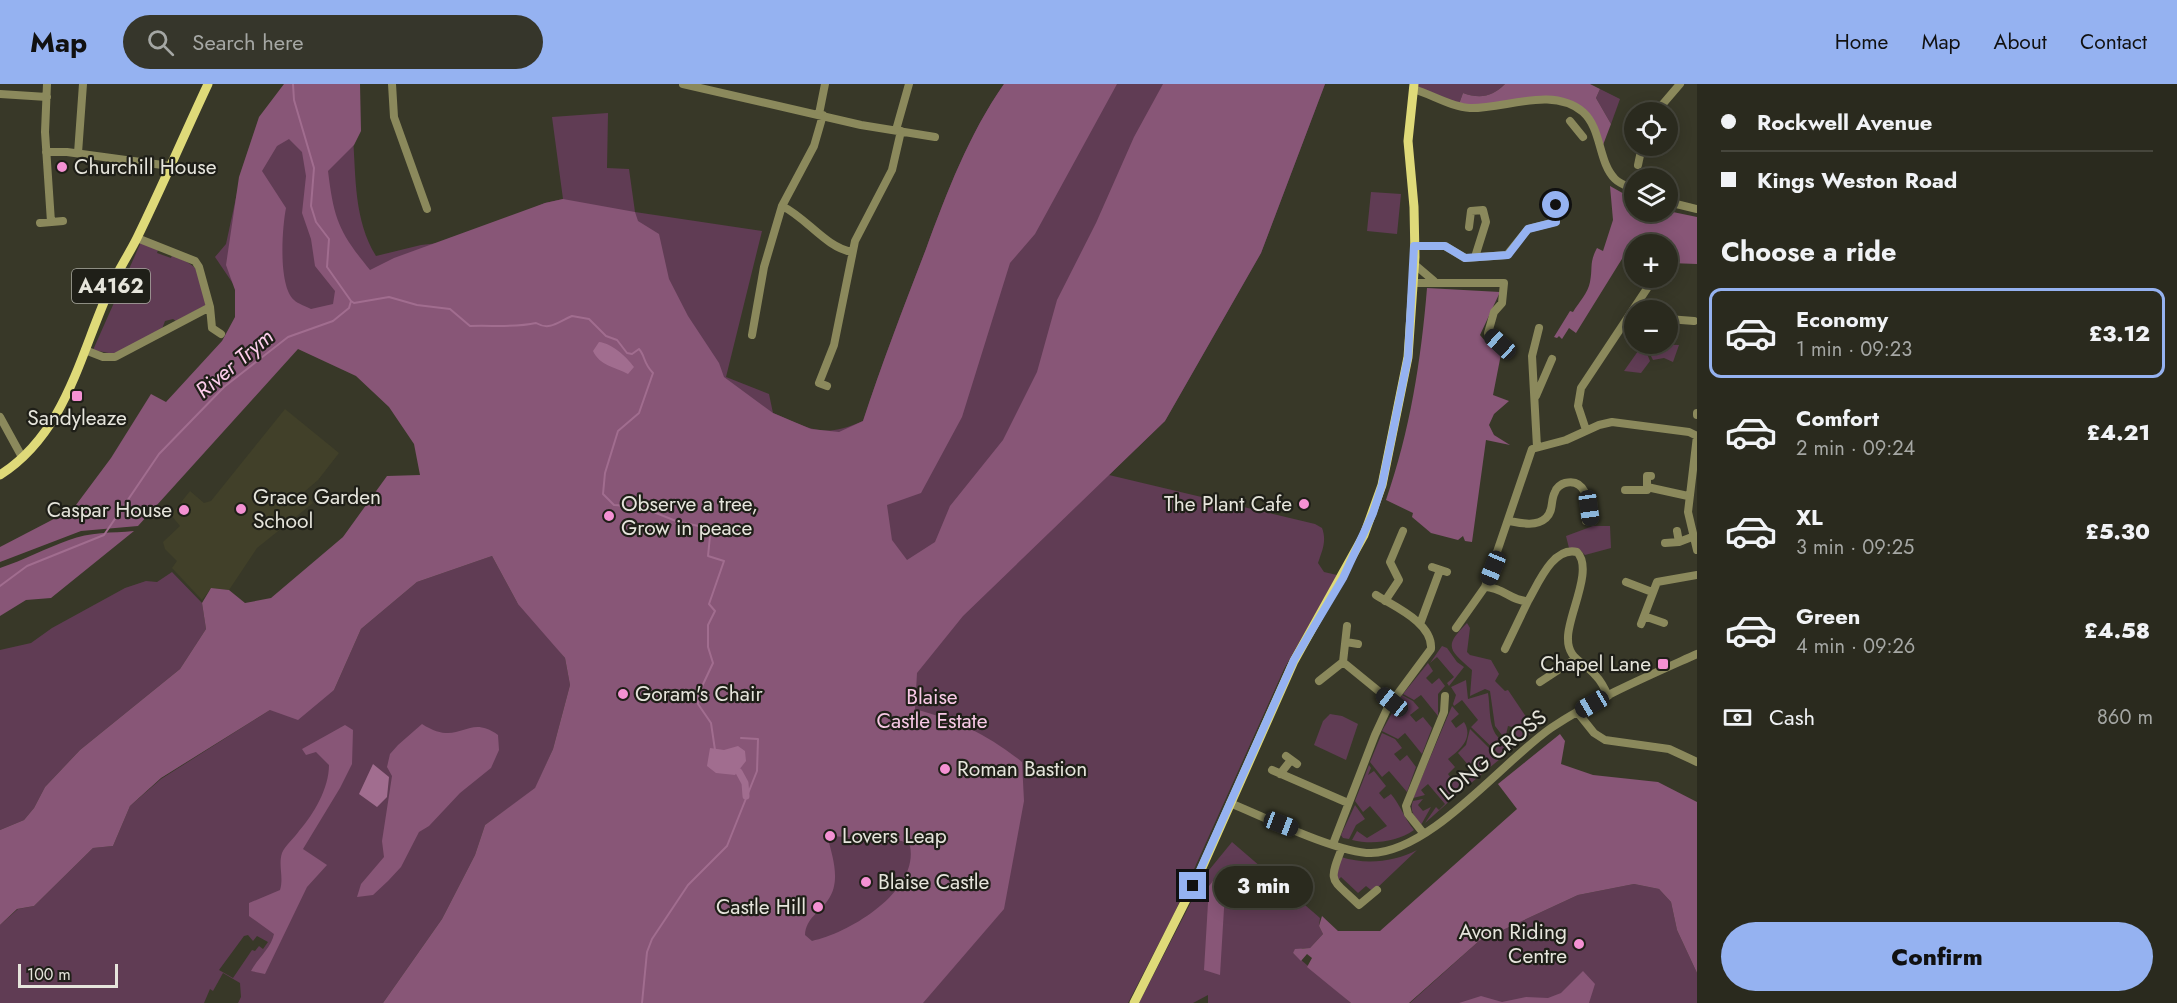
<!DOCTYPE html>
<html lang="en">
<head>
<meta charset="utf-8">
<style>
	body { margin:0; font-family:Jost,sans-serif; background:#36362b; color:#f1f3f6; height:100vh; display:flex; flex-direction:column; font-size:22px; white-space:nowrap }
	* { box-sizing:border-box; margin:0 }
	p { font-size:20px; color:#a5a7a4 }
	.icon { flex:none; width:33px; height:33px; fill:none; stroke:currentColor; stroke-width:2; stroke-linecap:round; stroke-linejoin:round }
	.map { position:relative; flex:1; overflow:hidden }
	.panel { display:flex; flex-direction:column; background:#2a2a1e; width:480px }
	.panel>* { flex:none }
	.hud { display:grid; align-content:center; height:132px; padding:0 24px; background:#2a2a1e }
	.tools { position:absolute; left:1624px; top:18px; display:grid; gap:12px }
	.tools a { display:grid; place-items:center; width:54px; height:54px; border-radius:50%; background:#2a2a1e; box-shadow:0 3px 15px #0003,0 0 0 2px #46463c; font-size:30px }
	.scale { position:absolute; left:18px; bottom:15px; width:100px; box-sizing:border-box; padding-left:6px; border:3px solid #e6e5dc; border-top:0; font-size:16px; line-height:21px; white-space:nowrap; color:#e6e5dc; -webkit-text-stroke:4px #1f1f18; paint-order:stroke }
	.end { position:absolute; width:27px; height:27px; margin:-14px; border:8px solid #95b2f1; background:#111; box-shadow:0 0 0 3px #111 }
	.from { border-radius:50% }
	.bubble { position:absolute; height:42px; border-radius:21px; background:#2a2a1e; box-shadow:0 3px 15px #0003,0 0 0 2px #46463c; font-size:20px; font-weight:800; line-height:42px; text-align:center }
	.car { position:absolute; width:18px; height:36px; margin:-18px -9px; border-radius:8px; box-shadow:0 0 4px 2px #0007; background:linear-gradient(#222 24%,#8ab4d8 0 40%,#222 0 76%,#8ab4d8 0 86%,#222 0) }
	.hud b { display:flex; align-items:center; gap:21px; height:57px; font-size:22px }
	.hud b+b { border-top:2px solid #46463c }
	.hud i { width:15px; height:15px; background:#f1f3f6 }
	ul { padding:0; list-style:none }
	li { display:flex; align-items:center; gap:18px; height:90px; margin:0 12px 9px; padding:0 12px; border:3px solid transparent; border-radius:12px }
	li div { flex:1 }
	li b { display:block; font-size:22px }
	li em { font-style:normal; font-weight:800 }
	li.current { border-color:#95b2f1 }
	li>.icon { width:54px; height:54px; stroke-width:1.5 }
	h2 { padding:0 24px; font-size:27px; line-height:72px }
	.pay { display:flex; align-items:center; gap:15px; height:66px; padding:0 24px; font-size:22px }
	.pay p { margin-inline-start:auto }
	.primary-button { display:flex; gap:12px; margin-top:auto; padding:12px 24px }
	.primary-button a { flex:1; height:69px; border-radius:36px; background:#95b2f1; color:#111; font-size:24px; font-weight:800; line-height:69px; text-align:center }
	header { display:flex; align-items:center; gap:36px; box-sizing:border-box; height:84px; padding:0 30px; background:#95b2f1; color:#111 }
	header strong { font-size:28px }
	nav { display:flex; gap:33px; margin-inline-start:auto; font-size:21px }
	.search { width:420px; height:54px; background:#36362b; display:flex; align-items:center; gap:15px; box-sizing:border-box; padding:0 21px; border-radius:33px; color:#a5a7a4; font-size:22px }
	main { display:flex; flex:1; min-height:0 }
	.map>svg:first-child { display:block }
	.built { fill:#414029 }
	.green { fill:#603c54; fill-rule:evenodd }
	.forest { fill:#885677; fill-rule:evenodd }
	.water { fill:#a16d8f }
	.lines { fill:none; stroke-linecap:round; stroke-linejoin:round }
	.stream { stroke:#a16d8f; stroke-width:2 }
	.canal { stroke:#a16d8f; stroke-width:7 }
	.minor { stroke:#8b895c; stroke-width:8 }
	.major { stroke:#dfda79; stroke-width:9 }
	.route { stroke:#95b2f1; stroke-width:8 }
	.poi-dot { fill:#f491d3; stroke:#1f1f18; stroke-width:2 }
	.labels { text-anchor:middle; stroke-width:4.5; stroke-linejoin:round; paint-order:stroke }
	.shield { fill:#1f1f18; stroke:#aaaaa1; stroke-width:1.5 }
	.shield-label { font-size:20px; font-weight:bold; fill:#e6e5dc }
	.poi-label { font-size:21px; fill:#e6e5dc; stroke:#1f1f18; text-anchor:start }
	.park-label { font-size:21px; fill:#f8c9e6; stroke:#1f1f18 }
	.street-label { font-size:21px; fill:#e6e5dc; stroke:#1f1f18 }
	.water-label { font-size:22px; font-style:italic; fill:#fdceec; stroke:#1f1f18 }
</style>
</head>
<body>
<header>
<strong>Map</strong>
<div class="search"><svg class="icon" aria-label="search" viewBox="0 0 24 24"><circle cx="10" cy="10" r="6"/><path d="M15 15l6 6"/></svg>Search here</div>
<nav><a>Home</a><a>Map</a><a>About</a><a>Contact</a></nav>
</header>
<main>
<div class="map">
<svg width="1697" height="919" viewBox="0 0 1697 919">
	<rect width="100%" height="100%" fill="#383828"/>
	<path class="built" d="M285 325 339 369 318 396 304 408 313 419 257 464 229 506 211 504 202 516 172 484 177 477 165 465 163 458 180 442 171 431 190 407 204 419 211 417Z"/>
	<path class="green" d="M1004 0H1325L1261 169 1165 337 1109 391 1315 440 1322 444C1327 457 1322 467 1318 479L1324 488 1337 491 1284 585 1173 832 1128 919H405L586 698 575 579 544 548 565 574 570 601 553 665 535 705 485 741 475 771 442 835 383 919H238L241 913 240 899 223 889 213 907 210 905 204 919H0V841L18 825 34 822 93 764 113 762 130 722 161 695 270 626 334 606 361 545 417 498 492 472 518 520 508 490 393 323 357 291 238 207 215 173 226 160 240 95 262 33 353 53C356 94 354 136 376 172L421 161 457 157 545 119 563 115 552 33 608 29 607 84 629 85 635 128 762 147 726 293 769 310 773 329C811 345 823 355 863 337 882 279 904 222 926 165 947 108 969 50 1004 0ZM248 851 253 857 257 852 268 858 263 865 259 862 255 867 252 866 233 894 219 886 244 852Z
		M1418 0H1505C1492 13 1480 15 1463 9L1459 20 1417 4Z
		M1600 5 1620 15 1611 40 1596 14Z
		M1371 108 1401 110 1397 150 1367 147Z
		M141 158 158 166 157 169 171 174 172 171C205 185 200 189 206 221L176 237 173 235 165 237 162 245 114 270 93 266Z
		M1643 260 1650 277 1641 289 1624 287Z
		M1645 260 1679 261 1673 278 1664 274 1653 276Z
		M1593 442H1610L1611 464 1585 471 1578 464H1569L1566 452Z
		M172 488 202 519 206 545 180 585 80 666 45 703 34 724 24 736 0 746V566L31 559 52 544 125 504 146 497 157 498Z
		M1467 539 1470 544 1467 568 1470 571 1491 576 1499 590 1495 597 1505 607 1508 606 1535 646 1511 665 1508 652 1512 643 1508 642 1505 655 1495 642 1490 607 1485 605 1470 612 1472 586C1448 565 1444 562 1467 539Z
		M1442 562 1447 564 1457 578 1464 583 1449 602 1447 599 1454 593 1437 573 1430 579Z
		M1428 579 1433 587 1426 594 1432 600 1439 594 1445 602 1438 610V632L1421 611 1414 616 1403 610Z
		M1466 596 1468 615 1488 609C1491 627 1487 650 1506 659L1508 666 1501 672 1471 643 1478 636 1462 616 1454 622 1453 620 1456 611 1451 603Z
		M1402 611 1413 617 1419 624 1410 631 1416 638 1423 633 1432 644 1422 670 1405 649 1398 655 1382 647Z
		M1452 622 1459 630 1451 637 1456 644 1464 638C1474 654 1460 666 1448 675L1455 683 1448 690 1453 697 1461 691 1465 697 1458 702 1461 707 1425 739 1436 723 1439 726 1445 720 1428 700 1421 706 1425 711 1413 714Z
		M1330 630 1342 632 1358 640 1346 676 1314 661 1323 637Z
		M1470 645 1500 675 1471 699 1468 695 1475 689 1458 669 1466 661Z
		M1382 649 1395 655 1402 664 1394 670 1400 677 1407 671 1416 683 1407 708 1389 687 1382 693 1370 678Z
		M1369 681 1371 684 1368 691 1374 687 1386 702 1379 709 1384 715 1391 710C1401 722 1404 734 1414 746 1397 758 1372 761 1352 756L1357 747 1367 754 1387 742 1370 722 1363 728 1355 717Z
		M1423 715 1418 721 1423 727 1431 723 1421 741C1415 733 1409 727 1413 717Z
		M1355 721 1365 735 1356 741 1349 755 1343 754 1341 751Z
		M1232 758 1320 834 1319 842 1323 850 1310 864H1303L1293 869 1351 919H1208V911L1193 919H1139L1205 791Z
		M1417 766 1376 805 1371 806 1366 802 1358 809 1341 793 1338 796 1335 793 1341 773C1366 781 1394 778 1417 766Z
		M1634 800 1659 805 1671 818 1677 846 1697 889V919H1410L1479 857 1578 811Z"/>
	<path class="forest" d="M284 0H360L361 47 354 61 328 87C334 136 339 148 370 186L394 174 545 119 563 115 635 128 638 137 659 150 669 195 688 232 719 279 724 293 773 329 811 345 839 348 863 337C882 279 904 222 926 165 947 108 969 50 1004 0H1117L1035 150 1010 179 962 333 921 409 887 421 892 456 907 476 935 458 950 422 1003 356 1037 288 1057 216 1096 139 1134 53 1163 0H1325L1261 169 1165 337 963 532 917 589 915 625C958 637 987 650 1022 678L1024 717 1004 825 923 919H383L442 835 475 771 485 741 535 704 553 665 570 601 565 574 518 520 492 472 417 498 361 545 334 606 298 636 270 626 161 694 130 722 113 762 93 764 34 822 17 825 0 841V746L24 736 34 724 45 703 80 666 180 585 206 545 202 519 211 504 229 506 245 519 271 514 343 453 387 392 420 391 414 360 389 323 356 292 298 265 138 442 81 447 0 478V463L73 425 111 374 151 310 166 318 222 257 235 233V206L226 181 239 93 259 33ZM289 55 302 68 306 92 302 129 311 155 315 182 335 207 333 220 311 225C306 222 298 220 294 216 278 202 282 144 286 124L262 87 277 62ZM831 752 902 757 910 762C919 807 850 849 812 857L805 851C806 834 820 828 828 816 841 798 833 774 828 755Z
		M1505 0H1590L1600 5 1596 14 1611 40 1603 61 1586 28 1554 15 1470 22 1459 20 1463 9C1480 15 1492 13 1505 0Z
		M1610 102 1635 116V128L1668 127 1697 133V180L1670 179 1668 160H1635V172L1625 170 1576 249 1569 244 1562 255 1559 252 1557 254 1554 253 1570 227 1573 228C1579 218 1588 209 1590 198 1593 183 1589 179 1597 164L1603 167 1613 136Z
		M1427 204 1500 208 1480 251 1491 264 1502 265 1493 311 1509 317 1494 330 1489 341 1494 351 1510 361 1486 356 1472 458 1465 457 1463 452 1458 456 1431 449 1412 433 1413 429 1386 416C1410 347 1421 277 1427 204Z
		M134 447 51 514 26 516 0 532V484C24 476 46 464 69 456 89 448 112 449 134 447Z
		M422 640C461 665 466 628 498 651L499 666 491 684 460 709 429 742 419 748 401 783 388 797 373 811 357 813 361 800 384 773 382 757 392 692 387 683 390 670 398 661Z
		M345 641 353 646 352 680 340 704 303 765 327 781 307 803 265 890 251 887C258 874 271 864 274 850L249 832V819L280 806C284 793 278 781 282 769 285 762 294 754 299 747 314 730 329 704 329 681L316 668 306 671 302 665Z
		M1560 650 1565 657 1561 680 1593 691 1658 698 1697 718V889L1677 846 1671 818 1659 805 1634 800 1578 811 1479 857 1409 919H1351L1307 883 1312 874 1307 870 1301 877 1293 869 1295 865 1310 864 1323 850 1319 842 1322 832 1338 847H1380L1517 725 1498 700Z
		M1213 797 1225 808 1220 891 1204 886 1209 802Z
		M1583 887 1595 900 1589 919H1459L1481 912 1502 918 1526 913 1548 914 1561 909Z"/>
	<path class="water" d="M599 258C611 259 626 272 634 283L628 290C615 283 600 282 593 267Z
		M738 662 745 667 746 677 735 691 716 689 707 682 710 664 724 666Z
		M373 680 389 693 387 713 377 723 359 710Z"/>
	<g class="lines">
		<path class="stream" d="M293 0 294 16 314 84 311 122 316 138 329 155 327 183 351 217
			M351 217 354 219 389 213 417 221 450 225 470 242C492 241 514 244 536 239 550 247 558 238 572 232L589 235 606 252 617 256 627 269 632 270 639 265C645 271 643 279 653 289L639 329 618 347 605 389 603 410 614 421 641 423 676 437 703 443 710 452 708 472 724 477 709 520 715 527 708 541V563L713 579 698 611V620L711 639 715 666
			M0 502 27 482 104 451 159 370 224 303 288 253 333 237 349 224 351 217
			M642 919 647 868 652 855 688 801 727 762 757 687 758 655 741 654"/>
		<path class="canal" d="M739 688 745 699 746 712"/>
		<path class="minor" d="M47 0 45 48 51 138
			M392 0 394 33 427 125
			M683 0 861 41 935 53
			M1413 5C1431 10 1451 23 1470 24 1505 25 1552 2 1583 28 1602 45 1598 78 1615 95 1620 100 1629 103 1635 106
			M0 10 47 13
			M1656 28 1680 0
			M819 30 825 0
			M1570 37 1583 53
			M896 46 909 0
			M46 68H67L170 82
			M78 69 83 0
			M1638 81 1642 62
			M1668 118 1697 125
			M782 122C807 134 825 163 852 168
			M40 139 63 137
			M1469 143 1471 127 1483 126 1486 138 1475 173
			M1415 162H1445L1465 174 1507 171 1528 145 1555 138 1556 112
			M1414 180 1434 197
			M1414 199H1504L1502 219 1494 228 1488 249 1500 260
			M210 223 212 244 221 250
			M1668 235 1694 237
			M752 251 764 183 782 122 814 62 823 31
			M85 266 103 273H115L210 223 199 183 195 177 137 154
			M827 302 819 299 834 261 855 157 892 86 901 47
			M1536 312 1552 275
			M1697 329V331
			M0 333 22 373
			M1586 346 1578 322 1581 304 1654 194
			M1697 352 1688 428 1697 466
			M1537 363 1532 272 1539 244
			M1647 403 1688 412
			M1625 406H1647V392H1651
			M1509 437C1520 439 1536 443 1546 434 1554 427 1550 417 1555 408 1556 404 1561 400 1565 399 1588 393 1589 423 1591 437H1586
			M1677 447 1679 458
			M1665 459 1679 458 1692 453
			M1432 483 1447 488
			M1626 498 1652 508
			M1485 503C1502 503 1513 518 1528 517 1538 500 1553 462 1577 468 1594 485 1568 531 1568 553 1567 576 1584 577 1596 592 1601 597 1605 605 1608 612
			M1385 517 1399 496 1390 478 1403 447
			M1644 532 1664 539
			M1420 540 1440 486
			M1641 540 1657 498 1697 491
			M1456 544 1485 503 1532 365 1566 356 1599 341 1612 338 1689 348 1697 352
			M1346 558 1358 560
			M1505 565 1528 517
			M1343 578 1392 618
			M1319 597 1343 578 1347 542
			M1540 598 1575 575
			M1578 629 1594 649 1605 656 1669 665 1697 678
			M1286 672 1297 680
			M1272 686 1348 719
			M1280 690 1291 676
			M1230 719C1264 733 1338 769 1371 769 1431 768 1502 678 1551 644 1596 614 1648 592 1697 570
			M1424 750 1408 730 1406 722 1444 628 1445 612
			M1333 760 1375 651 1388 623 1431 565C1433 539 1395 523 1376 511
			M1342 764C1327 801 1332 794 1359 821L1377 806"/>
		<path class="major" d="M0 391C67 348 80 269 111 202 119 185 129 170 137 154 162 103 184 51 208 0
			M1134 919 1201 786 1294 577 1364 451 1382 401 1408 273 1415 173 1414 123 1408 57 1414 0"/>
	</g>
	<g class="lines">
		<path class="route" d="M1193 802 1294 576 1343 494 1373 429 1382 401 1408 273 1414 162H1445L1465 174 1508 171 1528 145 1556 138V121"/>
	</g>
	<g class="poi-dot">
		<circle cx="62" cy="83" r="6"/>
		<rect x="71" y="306" width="12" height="12" rx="3"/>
		<circle cx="1304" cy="420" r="6"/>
		<circle cx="241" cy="425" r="6"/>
		<circle cx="184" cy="426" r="6"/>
		<circle cx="609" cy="432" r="6"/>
		<rect x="1657" y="574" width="12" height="12" rx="3"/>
		<circle cx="623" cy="610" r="6"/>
		<circle cx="945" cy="685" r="6"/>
		<circle cx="830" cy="752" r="6"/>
		<circle cx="866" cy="798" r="6"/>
		<circle cx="818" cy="823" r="6"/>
		<circle cx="1579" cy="860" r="6"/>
	</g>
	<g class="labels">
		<rect class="shield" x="72" y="185" width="78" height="34" rx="4.5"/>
		<g class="shield-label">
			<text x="111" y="209">A4162</text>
		</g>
		<g class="poi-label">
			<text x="74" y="90">Churchill House</text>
			<text x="77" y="341" text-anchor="middle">Sandyleaze</text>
			<text x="253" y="420">Grace Garden<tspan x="253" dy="24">School</tspan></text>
			<text x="621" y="427">Observe a tree,<tspan x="621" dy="24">Grow in peace</tspan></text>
			<text x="1292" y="427" text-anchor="end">The Plant Cafe</text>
			<text x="172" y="433" text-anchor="end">Caspar House</text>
			<text x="1651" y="587" text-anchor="end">Chapel Lane</text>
			<text x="635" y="617">Goram's Chair</text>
			<text x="957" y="692">Roman Bastion</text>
			<text x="842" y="759">Lovers Leap</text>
			<text x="878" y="805">Blaise Castle</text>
			<text x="806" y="830" text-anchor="end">Castle Hill</text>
			<text x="1567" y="855" text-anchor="end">Avon Riding<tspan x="1567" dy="24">Centre</tspan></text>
		</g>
		<g class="park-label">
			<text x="932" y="620">Blaise<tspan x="932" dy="24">Castle Estate</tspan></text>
		</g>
		<g class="street-label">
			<text transform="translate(1493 671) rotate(-39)" y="7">LONG CROSS</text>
		</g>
		<g class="water-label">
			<text transform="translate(234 279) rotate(-40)" y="8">River Trym</text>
		</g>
	</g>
</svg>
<div class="tools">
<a><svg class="icon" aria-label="locate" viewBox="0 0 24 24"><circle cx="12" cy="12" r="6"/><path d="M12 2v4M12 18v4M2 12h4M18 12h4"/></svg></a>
<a><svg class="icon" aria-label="layers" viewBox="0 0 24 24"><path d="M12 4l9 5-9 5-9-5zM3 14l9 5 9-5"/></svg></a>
<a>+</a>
<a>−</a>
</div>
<div class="scale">100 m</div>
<i class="end from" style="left:1556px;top:121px"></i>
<i class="end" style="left:1193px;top:802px"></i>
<div class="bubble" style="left:1214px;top:782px;width:99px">3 min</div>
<i class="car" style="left:1500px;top:260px;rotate:312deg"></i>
<i class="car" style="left:1589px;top:424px;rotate:172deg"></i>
<i class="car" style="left:1493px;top:484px;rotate:202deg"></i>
<i class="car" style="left:1392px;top:618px;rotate:309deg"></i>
<i class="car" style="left:1592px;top:620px;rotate:240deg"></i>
<i class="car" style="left:1281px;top:740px;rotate:111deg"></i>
</div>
<section class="panel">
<div class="hud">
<b><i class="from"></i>Rockwell Avenue</b>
<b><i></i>Kings Weston Road</b>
</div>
<h2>Choose a ride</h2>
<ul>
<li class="current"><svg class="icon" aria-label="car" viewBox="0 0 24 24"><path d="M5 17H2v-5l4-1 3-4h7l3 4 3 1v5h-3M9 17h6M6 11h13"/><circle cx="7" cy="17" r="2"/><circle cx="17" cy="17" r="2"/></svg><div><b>Economy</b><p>1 min · 09:23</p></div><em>£3.12</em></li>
<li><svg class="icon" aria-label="car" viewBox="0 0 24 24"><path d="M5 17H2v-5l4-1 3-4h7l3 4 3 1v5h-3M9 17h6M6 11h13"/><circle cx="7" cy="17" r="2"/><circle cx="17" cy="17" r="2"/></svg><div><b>Comfort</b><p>2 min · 09:24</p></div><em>£4.21</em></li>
<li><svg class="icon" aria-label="car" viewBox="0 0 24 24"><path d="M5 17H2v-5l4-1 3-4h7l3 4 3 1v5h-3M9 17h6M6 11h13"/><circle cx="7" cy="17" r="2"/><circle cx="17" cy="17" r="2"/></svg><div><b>XL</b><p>3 min · 09:25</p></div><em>£5.30</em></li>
<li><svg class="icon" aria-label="car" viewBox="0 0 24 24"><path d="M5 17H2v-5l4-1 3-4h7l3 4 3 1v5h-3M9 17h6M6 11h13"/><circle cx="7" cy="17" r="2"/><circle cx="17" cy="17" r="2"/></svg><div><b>Green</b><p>4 min · 09:26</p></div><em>£4.58</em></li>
</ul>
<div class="pay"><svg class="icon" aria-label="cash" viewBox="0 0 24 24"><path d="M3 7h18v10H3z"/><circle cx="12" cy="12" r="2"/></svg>Cash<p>860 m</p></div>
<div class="primary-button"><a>Confirm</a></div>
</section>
</main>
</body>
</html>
